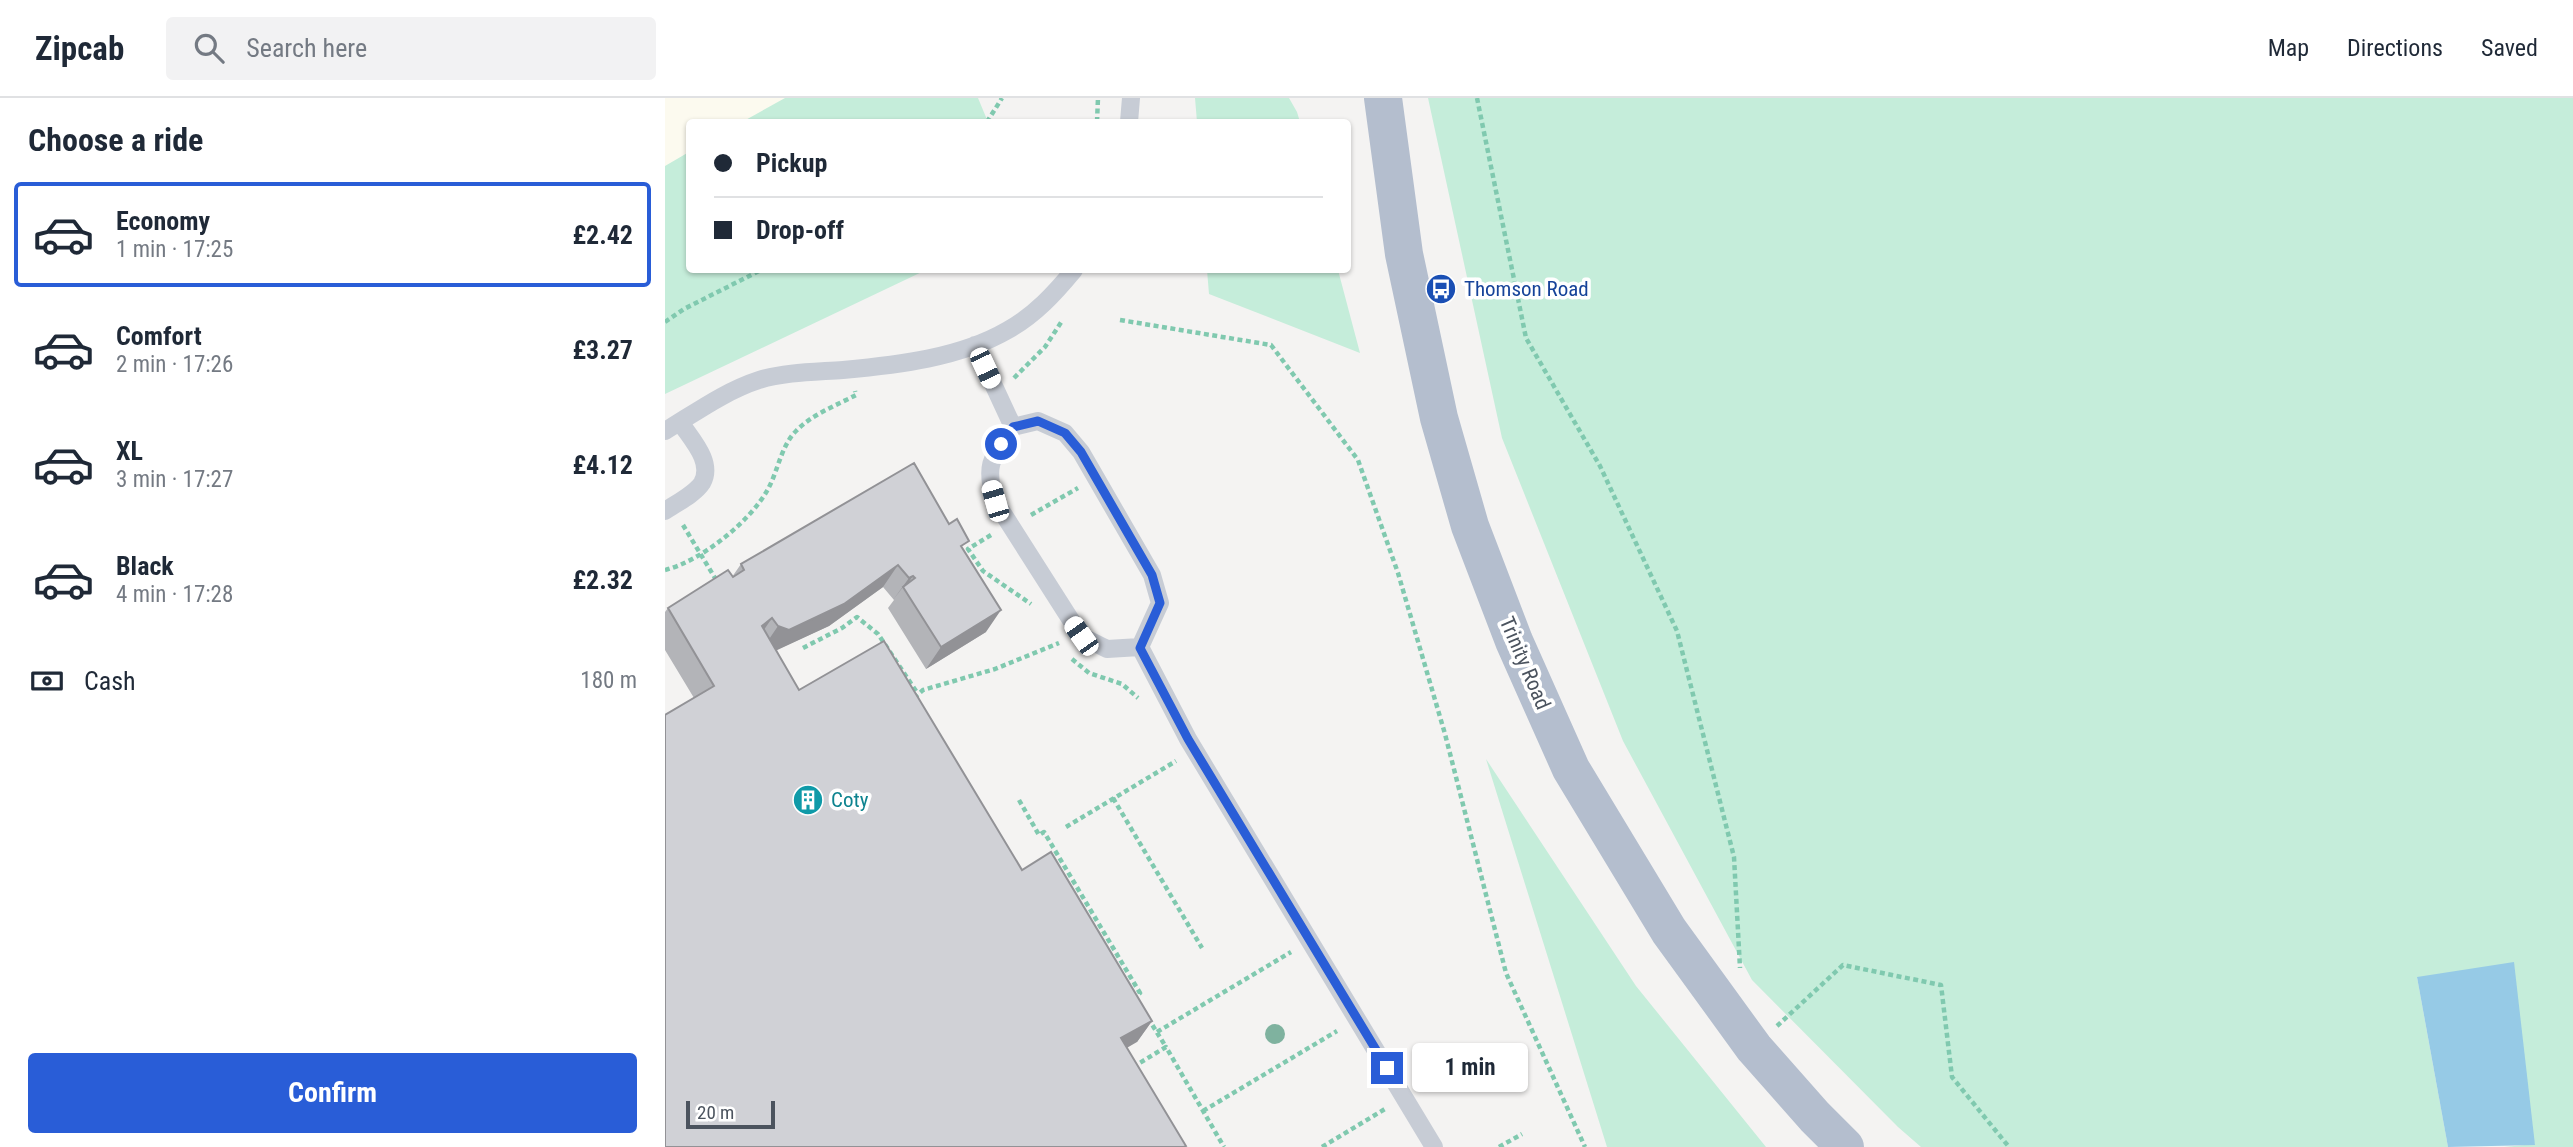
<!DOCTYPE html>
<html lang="en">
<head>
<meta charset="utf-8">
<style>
	body { margin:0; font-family:"Roboto Condensed",sans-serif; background:#f2f2f3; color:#1f2937; height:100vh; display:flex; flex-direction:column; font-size:26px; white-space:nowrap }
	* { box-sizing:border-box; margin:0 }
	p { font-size:23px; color:#747a83 }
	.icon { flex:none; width:38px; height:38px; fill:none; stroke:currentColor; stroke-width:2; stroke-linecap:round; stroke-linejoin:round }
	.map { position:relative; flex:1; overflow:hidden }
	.drawer { display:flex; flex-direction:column; background:#fff; width:665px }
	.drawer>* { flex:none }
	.banner { position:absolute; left:21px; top:21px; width:665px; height:154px; border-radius:7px; box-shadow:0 2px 5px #0004; display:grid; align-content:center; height:154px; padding:0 28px; background:#fff }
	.scale { position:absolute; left:21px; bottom:18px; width:89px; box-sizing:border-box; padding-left:7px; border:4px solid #4b535e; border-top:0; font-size:19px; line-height:24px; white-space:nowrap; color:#4b535e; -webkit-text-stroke:5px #fff; paint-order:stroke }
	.end { position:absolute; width:32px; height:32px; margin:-16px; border:9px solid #295dd7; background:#fff; box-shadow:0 0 0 4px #fff }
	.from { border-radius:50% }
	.bubble { position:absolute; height:49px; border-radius:7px; background:#fff; box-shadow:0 2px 5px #0004; font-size:23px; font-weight:700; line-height:49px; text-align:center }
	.car { position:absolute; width:21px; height:42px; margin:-21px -10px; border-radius:9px; box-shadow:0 0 5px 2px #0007; background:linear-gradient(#fff 24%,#345 0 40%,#fff 0 76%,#345 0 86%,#fff 0) }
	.banner b { display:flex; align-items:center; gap:24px; height:66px; font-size:26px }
	.banner b+b { border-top:2px solid #e0e1e3 }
	.banner i { width:18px; height:18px; background:#1f2937 }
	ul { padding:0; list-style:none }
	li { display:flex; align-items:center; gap:21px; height:105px; margin:0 14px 10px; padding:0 14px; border:4px solid transparent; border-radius:7px }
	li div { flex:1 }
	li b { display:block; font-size:26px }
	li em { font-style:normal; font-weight:700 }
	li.on { border-color:#295dd7 }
	li>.icon { width:63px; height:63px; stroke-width:1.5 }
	h2 { padding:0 28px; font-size:32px; line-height:84px }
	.pay { display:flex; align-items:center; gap:18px; height:77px; padding:0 28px; font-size:26px }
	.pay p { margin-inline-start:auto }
	.button { display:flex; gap:14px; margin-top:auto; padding:14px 28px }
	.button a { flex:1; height:80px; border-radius:7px; background:#295dd7; color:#fff; font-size:28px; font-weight:700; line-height:80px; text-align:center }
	header { display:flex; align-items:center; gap:42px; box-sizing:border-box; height:98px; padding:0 35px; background:#fff; border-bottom:2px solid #e0e1e3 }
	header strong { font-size:33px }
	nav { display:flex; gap:38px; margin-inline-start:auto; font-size:24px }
	.search { width:490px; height:63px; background:#f2f2f3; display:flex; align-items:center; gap:18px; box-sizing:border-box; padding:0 24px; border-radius:7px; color:#747a83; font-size:26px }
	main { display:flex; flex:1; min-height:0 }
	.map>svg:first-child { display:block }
	.commercial { fill:#fcfaef }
	.green { fill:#c5edda }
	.water { fill:#96cae6 }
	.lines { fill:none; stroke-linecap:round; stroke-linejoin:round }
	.path { stroke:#80c9af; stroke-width:4.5; stroke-dasharray:5 3.5; stroke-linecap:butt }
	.lane { stroke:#c7ccd5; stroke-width:18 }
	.primary { stroke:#b4bece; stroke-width:38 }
	.tree { fill:#7fb29f }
	.wall { fill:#b3b4b8 }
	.shaded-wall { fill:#929296 }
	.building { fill:#d0d1d6; stroke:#929296; stroke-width:2 }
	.route { stroke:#295dd7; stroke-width:9 }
	.labels { text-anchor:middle; stroke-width:7; stroke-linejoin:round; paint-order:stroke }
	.transit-label { font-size:21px; fill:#164399; stroke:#fff; text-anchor:start }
	.street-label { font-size:21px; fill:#4b535e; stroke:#fff }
	.culture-label { font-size:21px; fill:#0d838f; stroke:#fff; text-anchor:start }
</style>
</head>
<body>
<header>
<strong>Zipcab</strong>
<div class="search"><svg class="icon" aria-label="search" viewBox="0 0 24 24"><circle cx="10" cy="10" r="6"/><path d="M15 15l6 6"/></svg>Search here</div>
<nav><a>Map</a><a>Directions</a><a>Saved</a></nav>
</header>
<main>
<section class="drawer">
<h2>Choose a ride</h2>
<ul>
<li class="on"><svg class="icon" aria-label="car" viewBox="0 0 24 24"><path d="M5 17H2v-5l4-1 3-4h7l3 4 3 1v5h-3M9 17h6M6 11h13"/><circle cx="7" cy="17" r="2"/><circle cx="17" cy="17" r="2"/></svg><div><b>Economy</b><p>1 min · 17:25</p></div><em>£2.42</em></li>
<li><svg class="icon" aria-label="car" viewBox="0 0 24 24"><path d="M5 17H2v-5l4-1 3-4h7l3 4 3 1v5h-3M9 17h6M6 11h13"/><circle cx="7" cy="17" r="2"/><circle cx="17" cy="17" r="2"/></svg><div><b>Comfort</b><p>2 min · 17:26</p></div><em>£3.27</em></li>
<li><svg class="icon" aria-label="car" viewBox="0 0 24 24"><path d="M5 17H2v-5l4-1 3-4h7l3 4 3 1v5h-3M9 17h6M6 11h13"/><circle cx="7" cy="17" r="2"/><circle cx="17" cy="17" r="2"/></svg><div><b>XL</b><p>3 min · 17:27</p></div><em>£4.12</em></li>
<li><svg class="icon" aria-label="car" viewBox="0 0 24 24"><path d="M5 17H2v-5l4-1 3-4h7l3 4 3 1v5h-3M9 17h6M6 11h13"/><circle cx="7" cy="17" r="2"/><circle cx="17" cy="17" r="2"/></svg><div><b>Black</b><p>4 min · 17:28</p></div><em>£2.32</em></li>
</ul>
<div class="pay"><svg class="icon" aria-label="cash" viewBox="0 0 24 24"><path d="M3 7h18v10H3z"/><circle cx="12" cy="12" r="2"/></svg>Cash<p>180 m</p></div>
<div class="button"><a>Confirm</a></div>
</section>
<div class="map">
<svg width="1908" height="1049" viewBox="0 0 1908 1049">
	<rect width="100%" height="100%" fill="#f4f3f2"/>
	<path class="commercial" d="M0 0H125L83 24H24V59L0 72Z"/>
	<path class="green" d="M120 0H313L323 24H77Z
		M530 0H624L632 14 635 24H532Z
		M763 0H1908V1049H1839L1870 1046 1752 879 1783 1049H1256L1233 1029 1087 882 958 643 837 340Z
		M24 54V172H261L0 296V68Z
		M542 172H673L695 255 544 196Z
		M821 661 971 888 1101 1049H942Z"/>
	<path class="water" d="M1849 864 1870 1047 1783 1049 1752 879Z"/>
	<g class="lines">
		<path class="path" d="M812 0 861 240 935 368 1012 533 1069 759 1075 870
			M322 24 337 0
			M432 24 433 0
			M455 222 606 247 693 362 733 475 780 636 841 875 920 1049
			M0 224 19 211 96 172
			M349 280 380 249 397 223
			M366 417 413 390
			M18 427 53 485
			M326 437 303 451 318 473 366 506
			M0 472C36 463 85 424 103 391 113 373 116 348 131 333 146 317 172 307 191 297L190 293
			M138 550 177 530 192 519 213 536 253 596
			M407 561 424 575 457 586 473 600
			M249 600 258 592 330 571 394 545
			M448 700 537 850
			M354 702 374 737 379 734 475 895 469 899 471 901
			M401 729 511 663
			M483 920 501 949
			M1112 928 1178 867 1276 887 1287 979 1344 1049
			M492 934 626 854
			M468 969 501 949 559 1049
			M760 988 813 955
			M538 1013 672 933
			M657 1049 720 1011
			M834 1049 857 1036"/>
		<path class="lane" d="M464 24 466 0
			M310 247 348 329
			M373 323 400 335 416 354 487 477 495 505 475 549 442 551 416 538 330 403C319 366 327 359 348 329Z
			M0 333C30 315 60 293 94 282 120 274 151 274 178 272 232 267 295 260 343 232 370 217 390 195 409 172
			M0 413C10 406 30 396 37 385 49 364 26 341 15 324
			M475 549 523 641 769 1049"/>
		<path class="primary" d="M718 0 739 156 774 320 805 428 849 543 906 671 1004 833 1089 950 1150 1019 1180 1049"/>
	</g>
	<circle class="tree" cx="610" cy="936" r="10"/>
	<path class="wall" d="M298 451 321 534 261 571 223 510 229 502 218 489 164 528 111 552 134 592 357 772 487 923 472 944 29 600 0 552V514L3 510 67 479 76 466Z"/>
	<path class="shaded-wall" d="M233 467 218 489 164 528 108 554 98 550 113 528Z
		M248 478 239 491 238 489 228 502 244 480Z
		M336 512 321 534 261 571 276 549Z
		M107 520 92 542 97 528Z
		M487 923 472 944 441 962 456 940Z"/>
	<path class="building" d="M249 365 284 426 292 421 304 443 296 448 336 512 276 549 238 489 250 480 248 478 244 480 233 467 179 506 124 532 113 528 107 520 97 528 134 592 219 543 357 772 386 754 487 923 456 940 521 1048 519 1049H0V617L49 588 3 510 63 472 68 479 79 472 76 466Z"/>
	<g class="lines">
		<path class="route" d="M336 346 348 329 373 323 400 335 416 354 487 477 495 505 475 550 523 641 722 970"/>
	</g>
	<defs>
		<g id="bus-disc" transform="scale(1.575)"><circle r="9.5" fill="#1a4fb4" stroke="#fff"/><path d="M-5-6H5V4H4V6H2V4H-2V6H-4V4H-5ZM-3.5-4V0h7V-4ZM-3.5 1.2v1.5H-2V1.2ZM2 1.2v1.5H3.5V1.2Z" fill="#fff"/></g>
		<g id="building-disc" transform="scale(1.575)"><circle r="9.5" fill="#0f9aa8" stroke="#fff"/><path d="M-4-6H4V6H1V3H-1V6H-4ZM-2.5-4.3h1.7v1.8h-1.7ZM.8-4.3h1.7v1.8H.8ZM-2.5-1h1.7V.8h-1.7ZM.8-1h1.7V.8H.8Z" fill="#fff"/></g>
	</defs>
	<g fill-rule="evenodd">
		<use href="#bus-disc" x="776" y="191"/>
		<use href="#building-disc" x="143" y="702"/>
	</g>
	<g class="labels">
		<g class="transit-label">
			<text x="799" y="198">Thomson Road</text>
		</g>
		<g class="street-label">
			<text transform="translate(860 565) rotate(67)" y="7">Trinity Road</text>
		</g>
		<g class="culture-label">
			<text x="166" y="709">Coty</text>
		</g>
	</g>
</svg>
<div class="scale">20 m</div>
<i class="end from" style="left:336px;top:346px"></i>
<i class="end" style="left:722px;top:970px"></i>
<div class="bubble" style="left:747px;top:945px;width:116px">1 min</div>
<i class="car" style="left:320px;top:270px;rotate:155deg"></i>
<i class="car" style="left:330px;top:403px;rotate:344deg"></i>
<i class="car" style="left:416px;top:538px;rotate:325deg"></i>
<div class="banner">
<b><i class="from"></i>Pickup</b>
<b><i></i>Drop-off</b>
</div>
</div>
</main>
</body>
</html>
